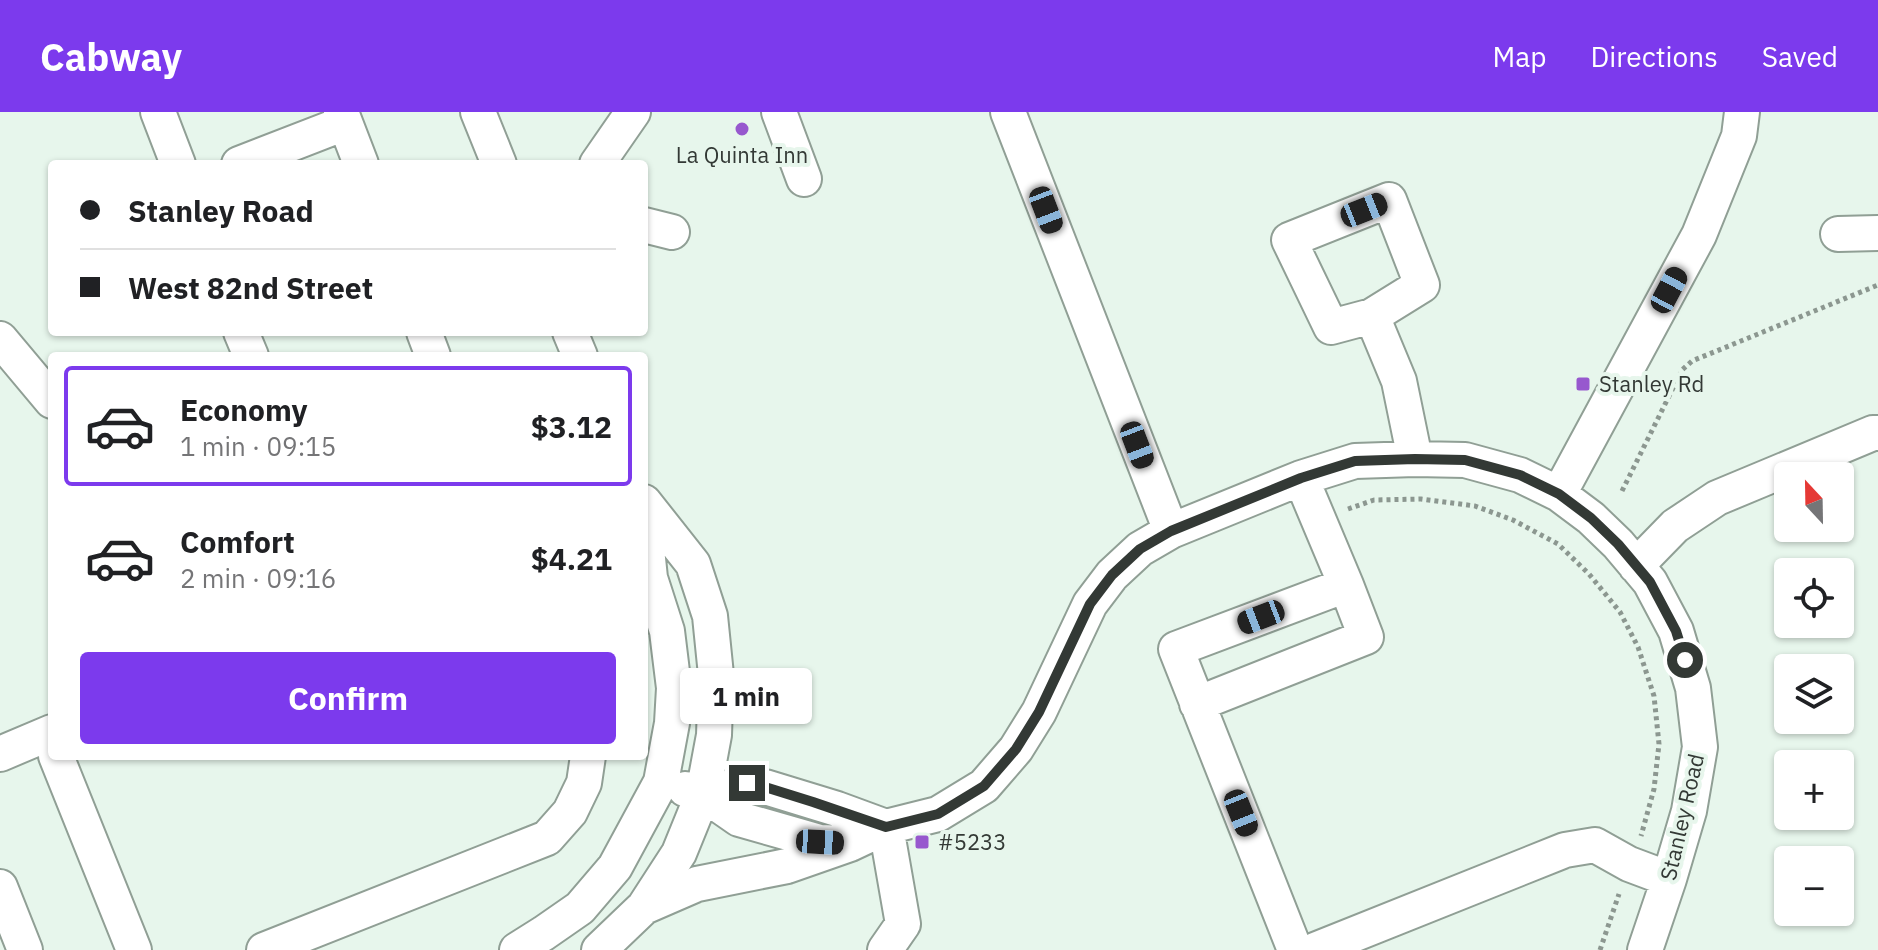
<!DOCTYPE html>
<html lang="en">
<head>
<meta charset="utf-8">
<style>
	body { margin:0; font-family:"IBM Plex Sans",sans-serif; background:#f6f6f6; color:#202124; height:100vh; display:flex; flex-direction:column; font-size:30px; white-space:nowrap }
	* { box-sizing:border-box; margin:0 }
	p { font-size:26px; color:#757577 }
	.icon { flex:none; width:44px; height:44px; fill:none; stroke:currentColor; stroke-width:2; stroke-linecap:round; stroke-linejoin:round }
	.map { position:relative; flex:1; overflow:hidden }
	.panel { position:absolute; left:48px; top:240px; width:600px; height:408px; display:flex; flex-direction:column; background:#fff; border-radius:8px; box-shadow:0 2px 6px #0004 }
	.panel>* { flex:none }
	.hud { position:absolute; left:48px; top:48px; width:600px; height:176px; border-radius:8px; box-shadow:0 2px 6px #0004; display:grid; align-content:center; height:176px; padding:0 32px; background:#fff }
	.needle { width:52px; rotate:338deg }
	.controls { position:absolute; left:1774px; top:350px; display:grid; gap:16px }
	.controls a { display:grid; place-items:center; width:80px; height:80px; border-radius:8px; background:#fff; box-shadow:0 2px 6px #0004; font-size:40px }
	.end { position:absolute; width:36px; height:36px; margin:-18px; border:10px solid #333935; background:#fff; box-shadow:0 0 0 4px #fff }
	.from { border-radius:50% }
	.bubble { position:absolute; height:56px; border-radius:8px; background:#fff; box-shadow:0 2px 6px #0004; font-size:26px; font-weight:700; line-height:56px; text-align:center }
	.car { position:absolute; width:24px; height:48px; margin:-24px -12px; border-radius:10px; box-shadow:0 0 6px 2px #0007; background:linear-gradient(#222 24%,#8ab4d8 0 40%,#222 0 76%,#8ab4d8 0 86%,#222 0) }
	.hud b { display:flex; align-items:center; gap:28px; height:76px; font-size:30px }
	.hud b+b { border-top:2px solid #e0e0e0 }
	.hud i { width:20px; height:20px; background:#202124 }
	ul { padding:14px 0 0; list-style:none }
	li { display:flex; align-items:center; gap:24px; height:120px; margin:0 16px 12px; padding:0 16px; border:4px solid transparent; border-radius:8px }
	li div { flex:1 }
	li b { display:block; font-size:30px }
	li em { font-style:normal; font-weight:700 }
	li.selected { border-color:#7c3aed }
	li>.icon { width:72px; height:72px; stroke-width:1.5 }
	.primary-button { display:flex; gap:16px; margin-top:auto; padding:16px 32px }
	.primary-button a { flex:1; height:92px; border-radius:8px; background:#7c3aed; color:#fff; font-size:32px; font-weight:700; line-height:92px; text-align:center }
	header { display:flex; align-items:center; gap:48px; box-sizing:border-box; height:112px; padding:0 40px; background:#7c3aed; color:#fff }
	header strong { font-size:38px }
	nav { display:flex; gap:44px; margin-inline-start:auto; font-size:28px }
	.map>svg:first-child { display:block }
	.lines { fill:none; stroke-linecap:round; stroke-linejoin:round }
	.minor-casing { stroke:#909f95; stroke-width:38 }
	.path { stroke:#8c9790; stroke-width:5; stroke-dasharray:4 4; stroke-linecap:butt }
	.minor { stroke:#fff; stroke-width:34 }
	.route { stroke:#333935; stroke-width:10 }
	.poi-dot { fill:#9758ce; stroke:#e7f6ec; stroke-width:3 }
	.labels { text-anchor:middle; stroke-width:8; stroke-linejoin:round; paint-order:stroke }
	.poi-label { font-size:22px; fill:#333935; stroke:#e7f6ec; text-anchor:start }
	.street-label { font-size:22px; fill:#333935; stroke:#e7f6ec }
</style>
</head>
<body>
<header>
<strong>Cabway</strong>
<nav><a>Map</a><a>Directions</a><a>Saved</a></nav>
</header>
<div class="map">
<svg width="1878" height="838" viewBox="0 0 1878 838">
	<rect width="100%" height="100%" fill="#e7f6ec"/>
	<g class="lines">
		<g class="minor-casing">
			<path id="minor" d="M158 0 178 52
				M341 0 361 52
				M478 0 499 52
				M779 0 804 67
				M1008 0 1171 419
				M239 52 345 11
				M597 52 633 0
				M644 113 672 120
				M1838 122 1878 121
				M1372 204 1331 215 1289 128 1389 88 1422 173 1372 204 1399 269 1415 347
				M241 220 251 244
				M424 220 433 244
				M570 220 580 244
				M0 227 52 289
				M1559 382 1699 123 1739 24 1742 0
				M1636 454 1675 414 1717 386 1873 321H1878
				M1197 592 1366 525 1346 473
				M0 642 52 620
				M56 644 134 838
				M685 677 703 682 739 707 820 730 844 731
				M703 682 747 671 765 675 837 697 886 715
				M0 775 25 838
				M644 795 697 772 787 754 850 732 886 715 938 702 984 674 1016 637 1039 600 1090 492 1112 463 1140 437 1171 419 1301 366 1355 349 1415 347 1465 348 1520 363 1559 382 1591 406 1618 432 1650 470 1676 519 1693 576 1700 635 1689 699 1669 767 1645 838
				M264 838 547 726 570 700 584 671 588 644
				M517 838 544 821 580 796 615 755 661 670 672 611 674 576 667 519 650 466 644 408
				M599 838 644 795 679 741 703 682 714 623 716 563 710 504 693 452 644 390
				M885 838 903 812 886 715
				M1295 838 1176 537 1346 473 1301 366
				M1315 838 1565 738 1595 733 1629 752 1669 767"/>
		</g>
		<path class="path" d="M1622 379 1682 258 1692 249 1878 173
			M1348 397 1374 388 1421 387 1475 394 1513 408 1558 432 1589 462 1620 500 1638 535 1654 584 1659 632 1654 677 1641 724
			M1600 838 1619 782"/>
		<use href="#minor" class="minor"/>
	</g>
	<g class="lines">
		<path class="route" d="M747 671 765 675 813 690 886 715 938 702 984 674 1016 637 1039 600 1090 492 1112 463 1140 437 1171 419 1301 366 1355 349 1415 347 1465 348 1520 363 1559 382 1591 406 1618 432 1650 470 1676 519 1685 548"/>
	</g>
	<g class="poi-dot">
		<circle cx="742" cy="17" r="8"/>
		<rect x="1575" y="264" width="16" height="16" rx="4"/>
		<rect x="914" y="722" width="16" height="16" rx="4"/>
	</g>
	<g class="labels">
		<g class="poi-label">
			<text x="742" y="51" text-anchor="middle">La Quinta Inn</text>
			<text x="1599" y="280">Stanley Rd</text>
			<text x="938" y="738">#5233</text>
		</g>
		<g class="street-label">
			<text transform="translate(1682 705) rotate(-77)" y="8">Stanley Road</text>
		</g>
	</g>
</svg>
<div class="controls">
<a><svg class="needle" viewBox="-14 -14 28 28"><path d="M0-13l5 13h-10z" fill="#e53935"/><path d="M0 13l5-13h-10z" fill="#757577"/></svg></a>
<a><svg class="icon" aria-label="locate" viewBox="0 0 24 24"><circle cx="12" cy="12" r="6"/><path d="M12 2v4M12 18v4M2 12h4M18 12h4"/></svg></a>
<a><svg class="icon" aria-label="layers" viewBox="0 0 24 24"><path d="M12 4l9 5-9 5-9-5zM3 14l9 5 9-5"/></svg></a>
<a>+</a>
<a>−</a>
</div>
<i class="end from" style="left:1685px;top:548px"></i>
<i class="end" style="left:747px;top:671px"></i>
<div class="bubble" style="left:680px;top:556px;width:132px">1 min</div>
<i class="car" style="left:1046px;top:98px;rotate:159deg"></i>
<i class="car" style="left:1364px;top:98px;rotate:68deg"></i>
<i class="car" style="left:1669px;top:178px;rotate:28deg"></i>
<i class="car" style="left:1137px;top:333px;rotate:159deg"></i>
<i class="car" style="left:1261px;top:505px;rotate:249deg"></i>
<i class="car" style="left:1241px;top:701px;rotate:158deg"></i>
<i class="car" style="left:820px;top:730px;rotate:93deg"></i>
<div class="hud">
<b><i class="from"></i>Stanley Road</b>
<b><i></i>West 82nd Street</b>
</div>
<section class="panel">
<ul>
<li class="selected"><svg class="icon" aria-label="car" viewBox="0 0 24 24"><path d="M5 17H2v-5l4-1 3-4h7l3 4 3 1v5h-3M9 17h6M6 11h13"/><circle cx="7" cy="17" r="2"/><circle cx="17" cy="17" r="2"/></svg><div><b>Economy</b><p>1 min · 09:15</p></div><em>$3.12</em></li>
<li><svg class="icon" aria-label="car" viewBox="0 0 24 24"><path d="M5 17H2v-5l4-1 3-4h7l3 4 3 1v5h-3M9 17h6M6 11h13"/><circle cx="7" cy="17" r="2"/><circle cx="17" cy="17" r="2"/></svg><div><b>Comfort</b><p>2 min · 09:16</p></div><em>$4.21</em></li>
</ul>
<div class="primary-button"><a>Confirm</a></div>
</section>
</div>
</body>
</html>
